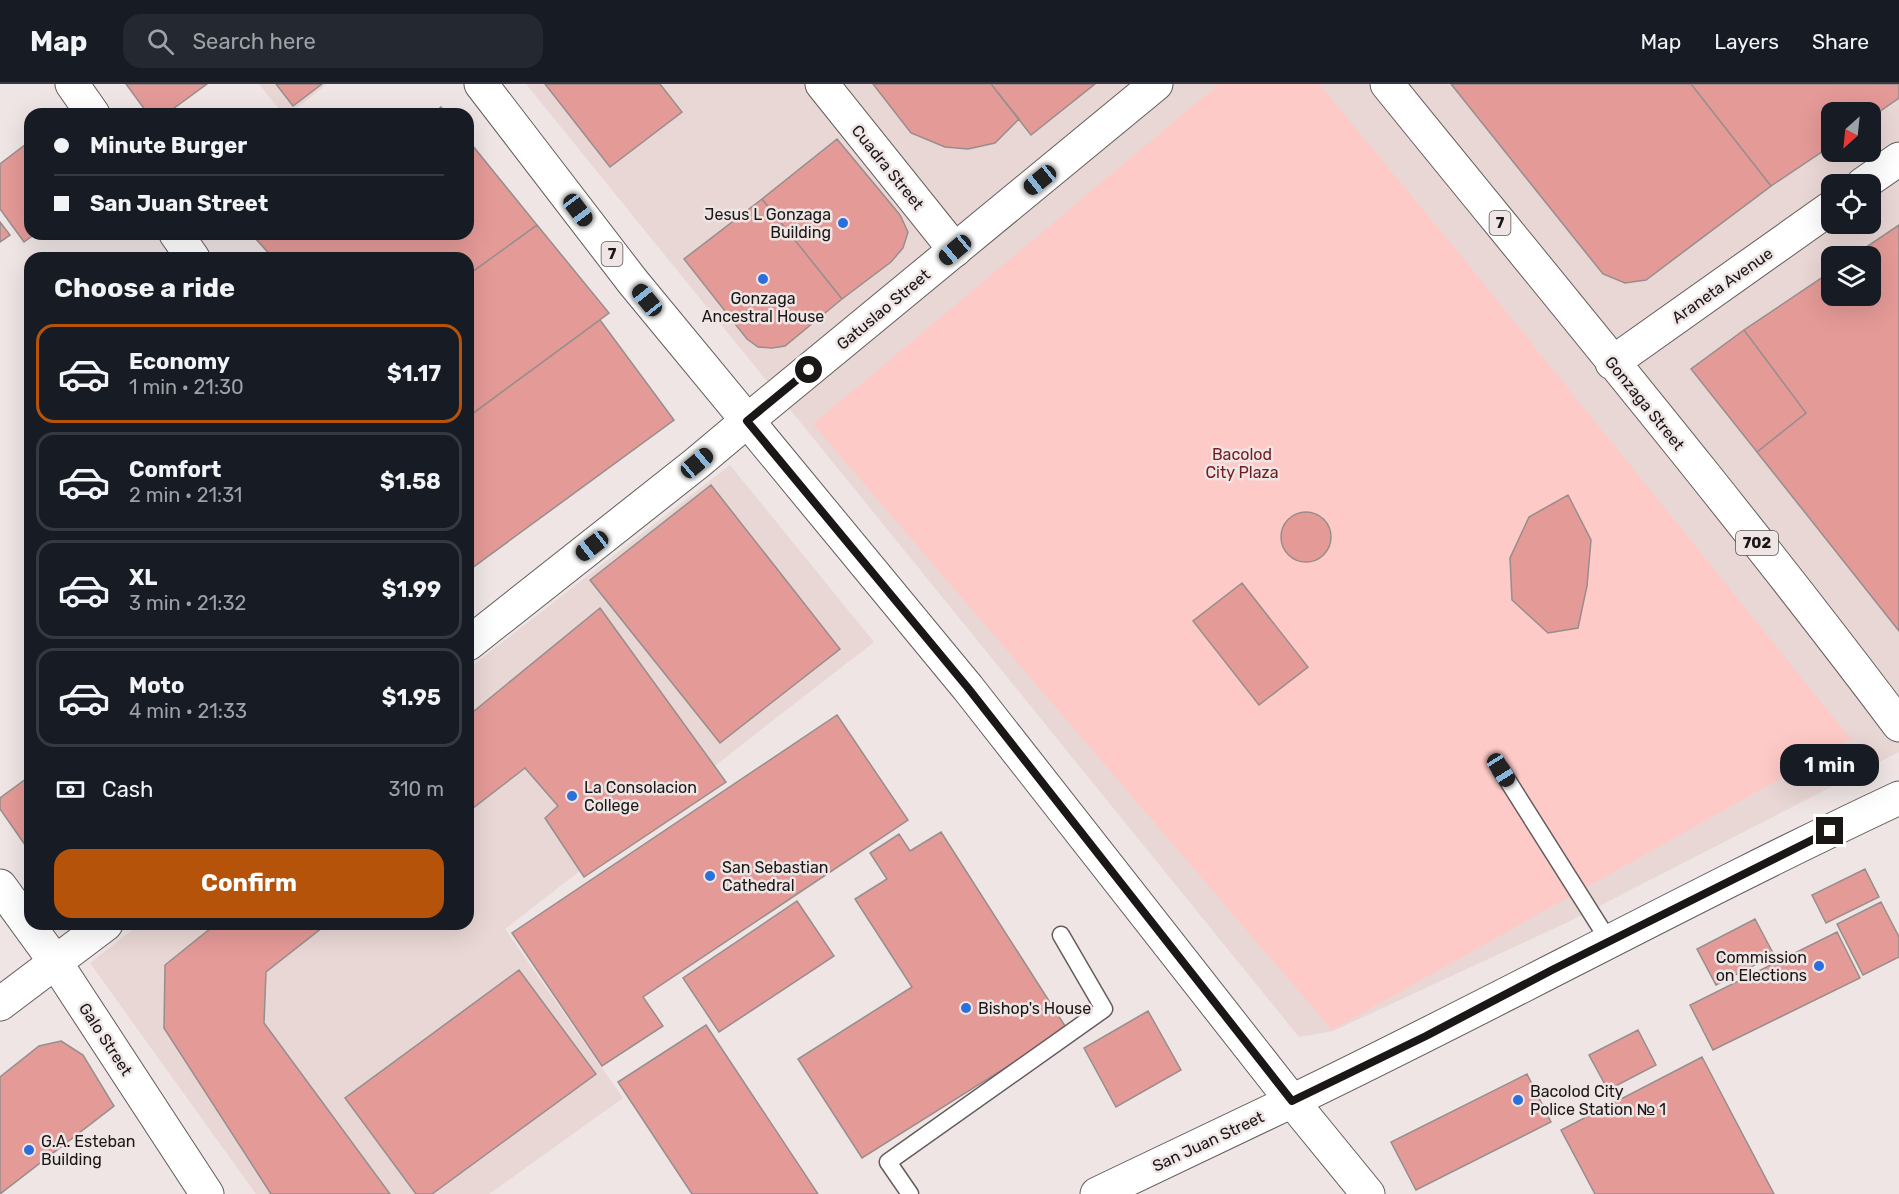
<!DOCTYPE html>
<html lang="en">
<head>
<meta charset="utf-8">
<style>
	body { margin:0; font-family:Rubik,sans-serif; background:#242831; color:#f1f3f6; height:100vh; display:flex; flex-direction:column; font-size:22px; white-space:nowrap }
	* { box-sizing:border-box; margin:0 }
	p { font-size:20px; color:#9ea1a6 }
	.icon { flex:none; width:33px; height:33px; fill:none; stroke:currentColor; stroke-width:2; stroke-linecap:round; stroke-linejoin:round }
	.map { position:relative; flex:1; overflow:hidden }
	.panel { position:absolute; left:24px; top:168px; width:450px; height:678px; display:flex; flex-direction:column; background:#171b24; border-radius:18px; box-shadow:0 6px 24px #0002 }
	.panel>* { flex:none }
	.top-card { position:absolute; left:24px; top:24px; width:450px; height:132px; border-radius:18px; box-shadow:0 6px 24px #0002; display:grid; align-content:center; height:132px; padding:0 30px; background:#171b24 }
	.needle { width:39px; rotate:207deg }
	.tools { position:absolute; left:1821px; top:18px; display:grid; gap:12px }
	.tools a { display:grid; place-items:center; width:60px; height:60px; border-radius:12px; background:#171b24; box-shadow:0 6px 24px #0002; font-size:30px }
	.end { position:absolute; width:27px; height:27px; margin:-14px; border:8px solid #1a1716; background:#fff; box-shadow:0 0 0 3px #fff }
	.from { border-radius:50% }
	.bubble { position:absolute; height:42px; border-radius:18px; background:#171b24; box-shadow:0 6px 24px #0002; font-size:20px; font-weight:700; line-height:42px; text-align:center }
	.car { position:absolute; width:18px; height:36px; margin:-18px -9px; border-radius:8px; box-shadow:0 0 4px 2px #0007; background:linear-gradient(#222 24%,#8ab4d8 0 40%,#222 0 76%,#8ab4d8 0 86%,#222 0) }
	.top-card b { display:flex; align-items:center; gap:21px; height:57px; font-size:22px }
	.top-card b+b { border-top:2px solid #363941 }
	.top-card i { width:15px; height:15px; background:#f1f3f6 }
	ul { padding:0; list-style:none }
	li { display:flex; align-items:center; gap:18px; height:99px; margin:0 12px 9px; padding:0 18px; border:3px solid #363941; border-radius:18px }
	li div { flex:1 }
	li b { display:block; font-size:22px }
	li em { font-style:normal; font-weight:700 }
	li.active { border-color:#b45309 }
	li>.icon { width:54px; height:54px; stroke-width:1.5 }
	h2 { padding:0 30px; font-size:27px; line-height:72px }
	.pay { display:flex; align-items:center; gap:15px; height:66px; padding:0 30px; font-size:22px }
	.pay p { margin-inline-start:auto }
	.primary-button { display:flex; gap:12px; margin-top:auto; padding:12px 30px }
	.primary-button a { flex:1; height:69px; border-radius:18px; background:#b45309; color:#fff; font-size:24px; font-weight:700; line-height:69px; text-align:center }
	header { display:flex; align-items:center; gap:36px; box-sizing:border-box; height:84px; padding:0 30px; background:#171b24; border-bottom:2px solid #363941 }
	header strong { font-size:28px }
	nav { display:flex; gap:33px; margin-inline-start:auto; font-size:21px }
	.search { width:420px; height:54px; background:#242831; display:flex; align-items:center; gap:15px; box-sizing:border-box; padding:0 21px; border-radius:18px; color:#9ea1a6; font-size:22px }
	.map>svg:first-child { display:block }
	.built { fill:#e9d7d5; fill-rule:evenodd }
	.park { fill:#fecac7 }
	.building { fill:#e49a97; stroke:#968e8d; stroke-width:1.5 }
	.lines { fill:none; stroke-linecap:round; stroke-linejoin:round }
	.service-casing { stroke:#645c5c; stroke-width:19 }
	.minor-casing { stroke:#645c5c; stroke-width:35 }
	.tertiary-casing { stroke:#645c5c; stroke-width:35 }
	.secondary-casing { stroke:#645c5c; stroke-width:35 }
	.primary-casing { stroke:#645c5c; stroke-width:35 }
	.service { stroke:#fff; stroke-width:16 }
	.minor { stroke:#fff; stroke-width:33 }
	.tertiary { stroke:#fff; stroke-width:33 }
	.secondary { stroke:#fff; stroke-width:33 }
	.primary { stroke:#fff; stroke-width:33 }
	.route { stroke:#1a1716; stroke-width:8 }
	.poi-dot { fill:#2a6fdb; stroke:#eee5e4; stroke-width:2 }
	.labels { text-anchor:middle; stroke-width:5; stroke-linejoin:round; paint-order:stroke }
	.shield { fill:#eee5e4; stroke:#5a5554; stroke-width:1.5 }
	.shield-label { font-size:15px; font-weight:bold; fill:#1a1716 }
	.street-label { font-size:16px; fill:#1a1716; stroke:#eee5e4 }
	.poi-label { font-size:16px; fill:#1a1716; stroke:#eee5e4; text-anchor:start }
	.park-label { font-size:16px; fill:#721c21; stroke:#eee5e4 }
</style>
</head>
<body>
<header>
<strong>Map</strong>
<div class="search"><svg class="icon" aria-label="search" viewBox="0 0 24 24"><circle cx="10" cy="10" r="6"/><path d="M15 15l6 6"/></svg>Search here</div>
<nav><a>Map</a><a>Layers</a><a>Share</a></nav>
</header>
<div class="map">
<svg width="1899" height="1110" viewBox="0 0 1899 1110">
	<rect width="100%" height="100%" fill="#eee5e4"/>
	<path class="built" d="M259 0H327L289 30H283Z
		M526 0H1899V668L1570 837 1333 947 1299 953ZM1832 28H1870V68H1832ZM1832 100H1870V140H1832ZM1832 172H1870V212H1832Z
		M730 381 874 558 505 845 623 1014 489 1110H256L90 879 140 840H468V585Z"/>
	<path class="park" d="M1219 0H1319L1468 180 1851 655 1332 946 813 340Z"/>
	<path class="building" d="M126 0H207L166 30H148Z
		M276 0H322L293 22Z
		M545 0H660L682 28 610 83Z
		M873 0H991L1019 35 995 59 968 65 945 63 911 49Z
		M991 0H1095L1031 51Z
		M1451 0H1691L1771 102 1646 196 1625 199 1603 190Z
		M1691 0H1899V14L1870 34V28H1832V61L1771 102Z
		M441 23 447 30H432Z
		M837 55 900 131 908 148 903 164 891 178 842 215 762 115Z
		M468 56 537 141 468 191V174H273L256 155 263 150H468Z
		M30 57V150H35L24 158 0 125V80Z
		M762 115 842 215 785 262 772 264 758 263 747 255 684 175Z
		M0 138 10 151 0 158Z
		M537 141 609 229 468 333V191Z
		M1899 141V547L1757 368 1806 329 1744 246 1832 187V212H1870V172H1853Z
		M600 236 674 336 468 487V333Z
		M1744 246 1806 329 1757 368 1691 285Z
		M711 401 840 565 720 659 590 496Z
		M1568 411 1591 456 1587 502 1578 544 1548 549 1512 516 1510 474 1529 433Z
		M1281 453a25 25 0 1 1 50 0a25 25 0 1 1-50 0Z
		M1242 499 1308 583 1259 621 1193 537Z
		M600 524 726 698 584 793 545 734 558 722 525 684 468 728V632Z
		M837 631 908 736 643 913 663 942 602 982 512 849Z
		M30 692V768L0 725V714Z
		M941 748 1067 945 862 1074 798 975 912 903 855 815 887 795 870 769 899 750 910 767Z
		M1865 785 1879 813 1826 839 1812 811Z
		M797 817 834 872 719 948 683 894Z
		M1881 818 1899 853V873L1863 891 1837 840Z
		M1755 835 1774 871 1716 901 1697 865Z
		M216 840H327L266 888 264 939 390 1110H271L164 944 165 881Z
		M1837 848 1860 894 1713 966 1690 921Z
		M519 886 596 990 432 1110H416L345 1014Z
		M1148 927 1181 986 1116 1023 1084 964Z
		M706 941 818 1110H692L618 998Z
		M1638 946 1656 981 1608 1006 1589 971Z
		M61 957 83 971 114 1022 0 1110V993L39 962Z
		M1702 973 1774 1110H1595L1561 1046Z
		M1527 990 1551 1038 1416 1106 1391 1058Z"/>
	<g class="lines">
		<g class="service-casing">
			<path id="service" d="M1501 686 1609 857
				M910 1110 888 1078 1104 925 1061 851"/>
		</g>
		<g class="minor-casing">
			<path id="minor" d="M72 0 93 30
				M822 0 955 166
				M176 150 193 174"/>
		</g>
		<g class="tertiary-casing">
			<path id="tertiary" d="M468 560 697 379 747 337
				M0 802 56 879 207 1110
				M0 920 106 840
				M1292 1017 1368 1110"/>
		</g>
		<g class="secondary-casing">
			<path id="secondary" d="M1097 1110 1292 1017"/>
		</g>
		<g class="primary-casing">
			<path id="primary" d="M481 0 633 198 968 604 1292 1017C1496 919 1694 810 1899 714
				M1387 0C1559 212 1735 423 1899 641
				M1863 100 1899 75
				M1612 279 1832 123
				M747 337 1156 0"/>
		</g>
		<use href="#service" class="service"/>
		<use href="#minor" class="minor"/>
		<use href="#tertiary" class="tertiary"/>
		<use href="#secondary" class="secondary"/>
		<use href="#primary" class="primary"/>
	</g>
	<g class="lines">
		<path class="route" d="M809 286 747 337 968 604 1292 1017 1426 952 1552 886 1830 747"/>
	</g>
	<g class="poi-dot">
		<circle cx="843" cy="139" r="6"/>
		<circle cx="763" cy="195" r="6"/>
		<circle cx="572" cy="712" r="6"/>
		<circle cx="710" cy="792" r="6"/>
		<circle cx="1819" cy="882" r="6"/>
		<circle cx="966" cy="924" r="6"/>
		<circle cx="1518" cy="1016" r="6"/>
		<circle cx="29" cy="1066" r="6"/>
	</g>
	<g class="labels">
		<g class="shield">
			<rect x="1489.5" y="127" width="21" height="24" rx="4.5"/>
			<rect x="601.5" y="158" width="21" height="24" rx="4.5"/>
			<rect x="1736" y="447" width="42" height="24" rx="4.5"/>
		</g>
		<g class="shield-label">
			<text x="1500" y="144">7</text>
			<text x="612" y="175">7</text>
			<text x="1757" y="464">702</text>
		</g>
		<g class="street-label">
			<text transform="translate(888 83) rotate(51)" y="6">Cuadra Street</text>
			<text transform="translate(1722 201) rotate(-35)" y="6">Araneta Avenue</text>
			<text transform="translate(883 225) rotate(-40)" y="6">Gatuslao Street</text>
			<text transform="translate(1645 319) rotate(51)" y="6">Gonzaga Street</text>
			<text transform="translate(106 955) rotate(57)" y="6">Galo Street</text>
			<text transform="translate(1208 1057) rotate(-25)" y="6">San Juan Street</text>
		</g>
		<g class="poi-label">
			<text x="831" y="136" text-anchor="end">Jesus L Gonzaga<tspan x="831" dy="18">Building</tspan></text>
			<text x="763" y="220" text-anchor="middle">Gonzaga<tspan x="763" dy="18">Ancestral House</tspan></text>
			<text x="584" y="709">La Consolacion<tspan x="584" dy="18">College</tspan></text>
			<text x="722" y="789">San Sebastian<tspan x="722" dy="18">Cathedral</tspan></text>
			<text x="1807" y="879" text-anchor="end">Commission<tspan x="1807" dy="18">on Elections</tspan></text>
			<text x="978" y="930">Bishop's House</text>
			<text x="1530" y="1013">Bacolod City<tspan x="1530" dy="18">Police Station № 1</tspan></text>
			<text x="41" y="1063">G.A. Esteban<tspan x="41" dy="18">Building</tspan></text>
		</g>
		<g class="park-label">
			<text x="1242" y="376">Bacolod<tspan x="1242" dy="18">City Plaza</tspan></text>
		</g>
	</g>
</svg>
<div class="tools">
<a><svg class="needle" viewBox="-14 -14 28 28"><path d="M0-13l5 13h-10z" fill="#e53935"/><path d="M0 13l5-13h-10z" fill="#9ea1a6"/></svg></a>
<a><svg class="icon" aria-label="locate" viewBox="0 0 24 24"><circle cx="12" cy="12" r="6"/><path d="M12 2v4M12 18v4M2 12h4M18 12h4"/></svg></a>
<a><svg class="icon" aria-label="layers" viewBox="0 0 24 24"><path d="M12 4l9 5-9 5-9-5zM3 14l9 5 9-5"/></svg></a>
</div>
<i class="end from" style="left:809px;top:286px"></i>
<i class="end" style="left:1830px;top:747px"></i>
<div class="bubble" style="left:1780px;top:660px;width:99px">1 min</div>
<i class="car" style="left:1040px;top:96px;rotate:231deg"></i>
<i class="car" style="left:578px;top:126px;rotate:143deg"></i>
<i class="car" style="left:955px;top:166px;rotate:230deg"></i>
<i class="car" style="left:647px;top:216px;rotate:321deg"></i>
<i class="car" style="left:697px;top:379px;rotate:50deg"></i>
<i class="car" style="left:592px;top:462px;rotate:232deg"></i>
<i class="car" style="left:1501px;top:686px;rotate:148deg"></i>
<div class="top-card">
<b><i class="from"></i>Minute Burger</b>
<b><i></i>San Juan Street</b>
</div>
<section class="panel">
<h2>Choose a ride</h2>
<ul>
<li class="active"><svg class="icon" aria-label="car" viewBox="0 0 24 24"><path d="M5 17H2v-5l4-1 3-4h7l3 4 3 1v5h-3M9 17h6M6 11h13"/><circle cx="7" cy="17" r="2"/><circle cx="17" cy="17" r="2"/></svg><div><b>Economy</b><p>1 min · 21:30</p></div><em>$1.17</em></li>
<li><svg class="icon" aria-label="car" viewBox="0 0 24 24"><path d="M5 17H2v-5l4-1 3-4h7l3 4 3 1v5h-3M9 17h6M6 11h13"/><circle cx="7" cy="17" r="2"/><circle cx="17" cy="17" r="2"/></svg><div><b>Comfort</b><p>2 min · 21:31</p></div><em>$1.58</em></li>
<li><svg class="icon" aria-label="car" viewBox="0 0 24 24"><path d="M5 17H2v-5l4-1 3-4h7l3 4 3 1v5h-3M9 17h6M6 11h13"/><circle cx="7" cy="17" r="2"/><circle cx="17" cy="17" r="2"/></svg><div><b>XL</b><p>3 min · 21:32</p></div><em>$1.99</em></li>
<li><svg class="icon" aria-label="car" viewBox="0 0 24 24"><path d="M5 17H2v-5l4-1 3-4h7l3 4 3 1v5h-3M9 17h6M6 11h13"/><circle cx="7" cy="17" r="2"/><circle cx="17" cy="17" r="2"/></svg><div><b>Moto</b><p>4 min · 21:33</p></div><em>$1.95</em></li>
</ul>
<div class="pay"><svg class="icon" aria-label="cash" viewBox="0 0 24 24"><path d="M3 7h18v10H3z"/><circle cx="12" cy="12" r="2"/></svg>Cash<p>310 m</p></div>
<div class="primary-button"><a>Confirm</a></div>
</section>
</div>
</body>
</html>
